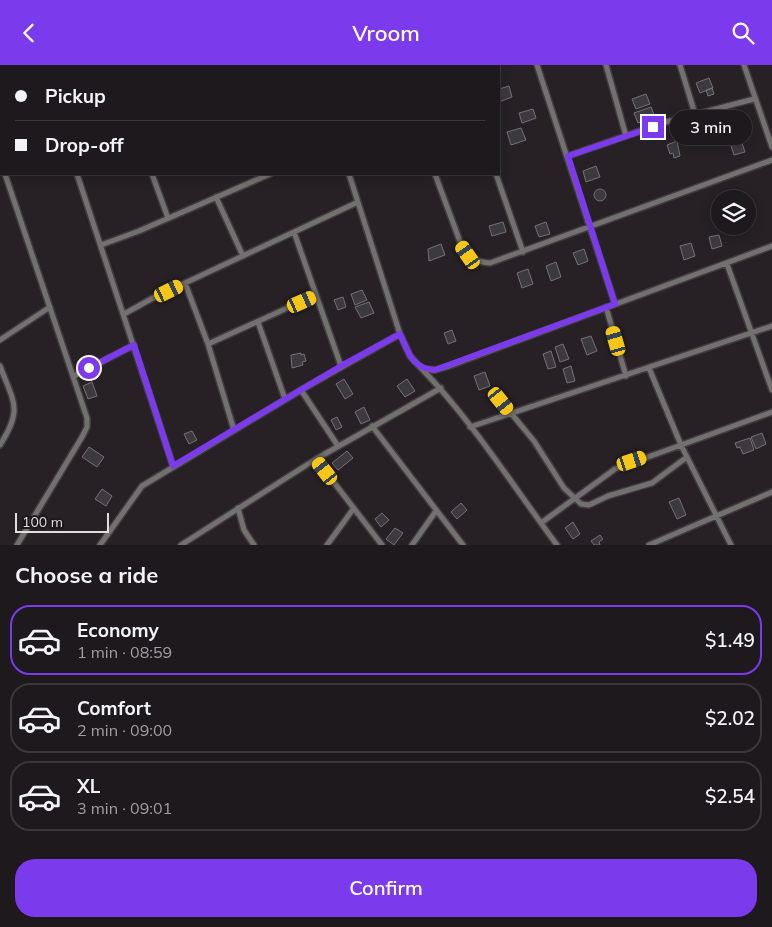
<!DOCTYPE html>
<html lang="en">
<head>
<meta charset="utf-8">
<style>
	body { margin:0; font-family:Mulish,sans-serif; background:#252225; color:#f1f3f6; height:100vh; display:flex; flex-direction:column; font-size:19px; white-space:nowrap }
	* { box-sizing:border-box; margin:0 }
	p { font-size:16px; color:#a0a0a3 }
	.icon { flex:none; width:28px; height:28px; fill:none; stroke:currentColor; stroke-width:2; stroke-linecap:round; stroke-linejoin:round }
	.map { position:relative; height:480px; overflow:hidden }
	.drawer { display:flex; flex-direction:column; background:#1d191c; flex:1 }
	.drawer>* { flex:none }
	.top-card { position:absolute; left:0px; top:0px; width:500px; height:110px; box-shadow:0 2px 12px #0003,0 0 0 1px #3b383b; display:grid; align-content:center; height:110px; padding:0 15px; background:#1d191c }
	.buttons { position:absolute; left:711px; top:125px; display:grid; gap:10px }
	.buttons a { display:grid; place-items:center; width:45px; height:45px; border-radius:50%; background:#1d191c; box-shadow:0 2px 12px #0003,0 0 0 1px #3b383b; font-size:25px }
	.scale { position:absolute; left:15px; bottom:12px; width:94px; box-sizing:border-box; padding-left:5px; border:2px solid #e1dddf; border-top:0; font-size:14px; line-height:18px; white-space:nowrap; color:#e1dddf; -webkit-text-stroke:4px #1d181b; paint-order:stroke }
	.end { position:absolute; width:22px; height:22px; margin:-11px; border:6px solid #7c3aed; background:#fff; box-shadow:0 0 0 2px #fff }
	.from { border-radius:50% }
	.bubble { position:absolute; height:35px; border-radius:18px; background:#1d191c; box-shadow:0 2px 12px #0003,0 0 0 1px #3b383b; font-size:16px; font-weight:600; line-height:35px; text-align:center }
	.car { position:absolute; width:15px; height:30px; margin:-15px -8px; border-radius:6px; box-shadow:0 0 4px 1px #0007; background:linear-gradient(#f5c518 24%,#345 0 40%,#f5c518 0 76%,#345 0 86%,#f5c518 0) }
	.top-card b { display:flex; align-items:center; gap:18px; height:48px; font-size:19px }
	.top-card b+b { border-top:1px solid #3b383b }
	.top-card i { width:12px; height:12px; background:#f1f3f6 }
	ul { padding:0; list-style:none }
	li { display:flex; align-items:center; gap:15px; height:70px; margin:0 10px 8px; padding:0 5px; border:2px solid #3b383b; border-radius:20px }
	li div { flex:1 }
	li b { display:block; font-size:19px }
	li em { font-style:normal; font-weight:600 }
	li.active { border-color:#7c3aed }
	li>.icon { width:45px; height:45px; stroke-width:1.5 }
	h2 { padding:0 15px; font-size:22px; line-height:60px }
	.primary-button { display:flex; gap:10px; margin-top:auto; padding:10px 15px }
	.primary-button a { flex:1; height:58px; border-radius:20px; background:#7c3aed; color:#fff; font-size:20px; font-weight:600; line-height:58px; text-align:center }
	header { display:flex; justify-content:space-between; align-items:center; height:65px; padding:0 15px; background:#7c3aed; color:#fff; font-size:22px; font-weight:600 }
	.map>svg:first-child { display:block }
	.building { fill:#3d3a3f; stroke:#757177 }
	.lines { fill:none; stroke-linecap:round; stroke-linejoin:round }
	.street-casing { stroke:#413b3f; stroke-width:8 }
	.street { stroke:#737070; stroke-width:5 }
	.route { stroke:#7c3aed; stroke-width:6 }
</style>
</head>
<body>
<header><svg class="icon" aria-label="back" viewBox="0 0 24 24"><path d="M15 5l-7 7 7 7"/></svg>Vroom<svg class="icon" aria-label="search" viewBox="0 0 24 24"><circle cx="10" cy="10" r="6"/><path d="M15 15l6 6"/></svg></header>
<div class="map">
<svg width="772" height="480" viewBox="0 0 772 480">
	<rect width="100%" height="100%" fill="#272125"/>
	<path class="building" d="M709 13 713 23 700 28 696 18Z
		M509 21 512 32 499 37V24Z
		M712 23 714 29 708 31 706 25Z
		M646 29 650 39 636 44 632 34Z
		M651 42 655 52 638 58 634 48Z
		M533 44 536 53 522 58 519 48Z
		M718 56 722 72 712 75 708 59Z
		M521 63 526 75 511 80 507 67Z
		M677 76 680 91 674 93 673 88 670 89 667 80Z
		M742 78 745 87 734 90 731 81Z
		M596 101 600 112 586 117 583 106Z
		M594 130a6 6 0 1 1 12 0a6 6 0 1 1-12 0Z
		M503 157 506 167 492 171 489 161Z
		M546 157 550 169 539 172 535 161Z
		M719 170 722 181 712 184 709 172Z
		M691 178 695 191 684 195 680 181Z
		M441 179 445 190 429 196 428 184Z
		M584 184 588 196 578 200 573 188Z
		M556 197 561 212 551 216 546 201Z
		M528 204 533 219 522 223 517 208Z
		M362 225 367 235 355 240 351 229Z
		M343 232 346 242 338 245 334 235Z
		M369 237 374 248 361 253 355 242Z
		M452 265 456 276 448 279 444 268Z
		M591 271 597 286 587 290 581 274Z
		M563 279 569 294 560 297 555 282Z
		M551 286 556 302 548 304 543 289Z
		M301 288V290L304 289 306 296 302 297 303 300 292 303 291 290Z
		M571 301 575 316 567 318 563 304Z
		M485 307 490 321 479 325 474 311Z
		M344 314 353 329 345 334 336 319Z
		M407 314 415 326 405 332 397 321Z
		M92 317 97 331 88 334 83 321Z
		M364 342 370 355 361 359 355 347Z
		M337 352 342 362 336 365 331 355Z
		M192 366 197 375 189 379 184 369Z
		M762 368 766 379 756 384 751 372Z
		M750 373 754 385 743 389 740 382 737 383 735 378Z
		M89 382 104 392 97 402 82 392Z
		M347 386 353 393 338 405 332 398Z
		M102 424 112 431 106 441 95 434Z
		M679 433 686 450 677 454 669 437Z
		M461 438 467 445 457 454 451 447Z
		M382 448 389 455 381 462 375 454Z
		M573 457 580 469 573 474 565 463Z
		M395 463 403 468 394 480 386 474Z
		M600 470 603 474 599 477 600 480H594L591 476Z"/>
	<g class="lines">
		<g class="street-casing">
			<path id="street" d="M40 0 41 1
				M114 0 115 1
				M238 0V1
				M312 0 313 1
				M459 0V1
				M537 0 615 239
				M606 0 626 71
				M680 0 695 49
				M744 0 772 82
				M20 1 22 0
				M443 1 446 0
				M0 14H1
				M568 91 666 57 754 34
				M0 94 1 98
				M5 109 87 353V362L82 372 17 480
				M77 109 173 401
				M152 109 168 153
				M349 109 400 269 410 291 422 304 435 305 449 301 772 181
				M435 109 462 182C470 193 477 197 490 198L772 95
				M496 109 523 187
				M216 132 243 191
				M294 167 341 301
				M101 180 139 166 270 109
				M727 199 772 325
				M185 218 208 279 234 365
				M606 242 626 311
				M124 249 153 233 358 137
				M258 257 285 334
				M0 275 50 242
				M208 279 316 230
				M0 301C14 338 23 344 0 380
				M649 303 681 380 731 480
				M422 304C473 357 513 421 557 480
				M74 311 134 280
				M301 325 338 381
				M501 336 534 376 564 423 581 439 589 440 608 431 652 418 687 392
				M372 361 463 480
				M470 362 772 261
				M316 394 382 480
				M238 443 244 465 254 480
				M541 458 615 404 772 347
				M100 480 142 421 301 325 400 269
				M181 480 316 394 441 323
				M327 480 354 443
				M412 480 436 446
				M649 480 772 427"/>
		</g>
		<use href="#street" class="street"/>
	</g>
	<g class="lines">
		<path class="route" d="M89 303 134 280 173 401 341 301 400 269C409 288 411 303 435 305L615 239 568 91 653 62"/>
	</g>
</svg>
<div class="buttons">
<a><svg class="icon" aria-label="layers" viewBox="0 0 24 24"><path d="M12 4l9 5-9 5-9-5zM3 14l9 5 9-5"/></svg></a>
</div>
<div class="scale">100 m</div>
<i class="end from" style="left:89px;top:303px"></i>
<i class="end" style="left:653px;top:62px"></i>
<div class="bubble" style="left:670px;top:45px;width:82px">3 min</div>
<i class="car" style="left:468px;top:190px;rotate:325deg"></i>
<i class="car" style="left:169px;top:226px;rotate:64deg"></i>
<i class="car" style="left:302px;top:237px;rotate:66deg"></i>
<i class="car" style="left:616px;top:276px;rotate:344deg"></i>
<i class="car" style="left:501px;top:336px;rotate:141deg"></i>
<i class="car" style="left:632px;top:396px;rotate:72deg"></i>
<i class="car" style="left:325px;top:406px;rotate:322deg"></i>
<div class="top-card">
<b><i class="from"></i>Pickup</b>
<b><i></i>Drop-off</b>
</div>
</div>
<section class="drawer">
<h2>Choose a ride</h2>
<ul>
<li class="active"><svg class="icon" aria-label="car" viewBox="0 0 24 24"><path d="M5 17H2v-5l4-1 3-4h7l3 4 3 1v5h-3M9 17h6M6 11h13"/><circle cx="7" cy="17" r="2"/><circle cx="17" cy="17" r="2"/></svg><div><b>Economy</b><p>1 min · 08:59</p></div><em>$1.49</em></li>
<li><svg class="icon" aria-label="car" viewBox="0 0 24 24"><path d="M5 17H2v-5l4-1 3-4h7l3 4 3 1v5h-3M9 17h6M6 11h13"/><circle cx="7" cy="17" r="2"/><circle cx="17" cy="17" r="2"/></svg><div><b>Comfort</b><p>2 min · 09:00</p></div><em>$2.02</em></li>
<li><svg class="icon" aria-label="car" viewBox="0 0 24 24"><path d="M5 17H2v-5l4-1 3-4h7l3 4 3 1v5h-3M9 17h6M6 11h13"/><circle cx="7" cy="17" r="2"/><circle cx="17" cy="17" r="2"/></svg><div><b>XL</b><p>3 min · 09:01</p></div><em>$2.54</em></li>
</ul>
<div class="primary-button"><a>Confirm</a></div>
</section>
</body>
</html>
